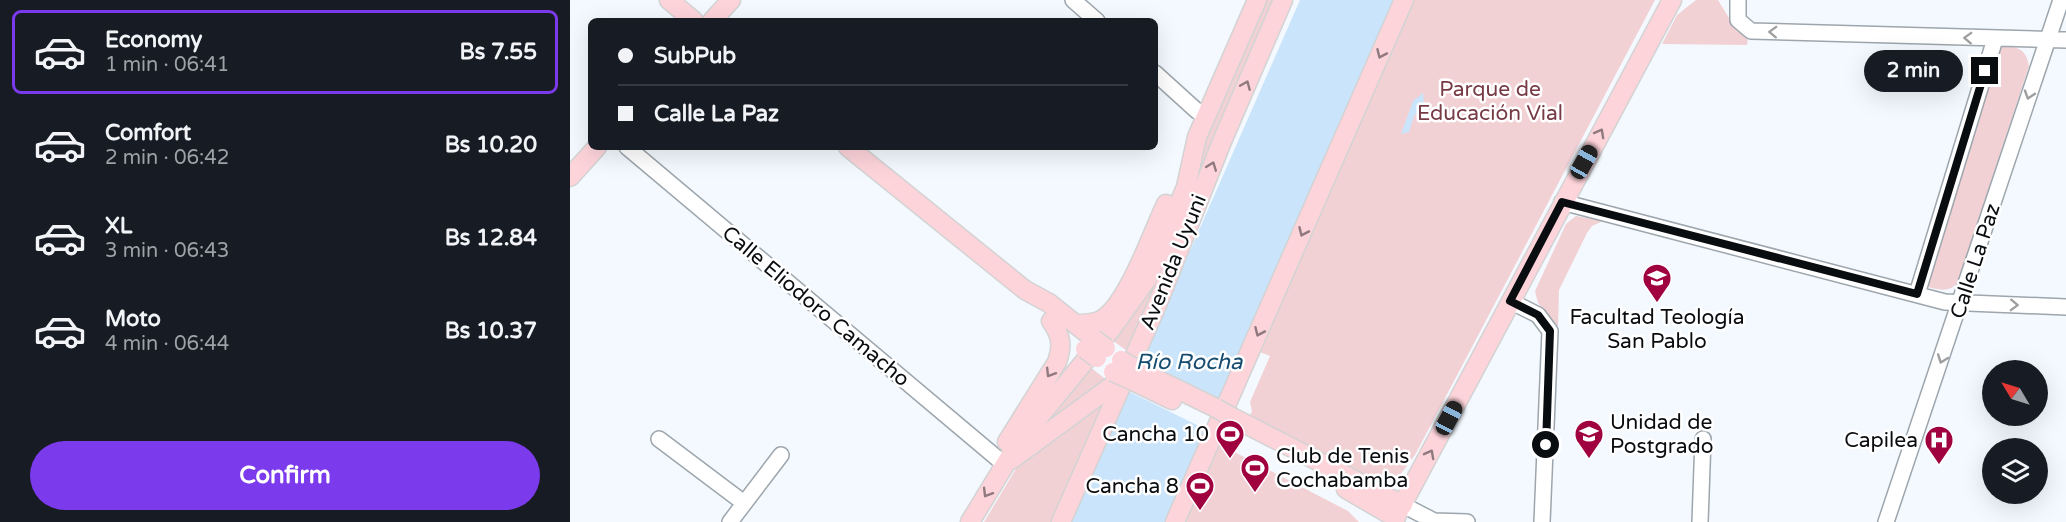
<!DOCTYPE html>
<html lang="en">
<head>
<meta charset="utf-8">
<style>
	body { margin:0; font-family:"Varela Round",sans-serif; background:#20242c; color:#f1f3f6; height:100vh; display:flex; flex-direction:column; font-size:22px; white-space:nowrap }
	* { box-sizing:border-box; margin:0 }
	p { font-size:20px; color:#9ea1a6 }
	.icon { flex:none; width:33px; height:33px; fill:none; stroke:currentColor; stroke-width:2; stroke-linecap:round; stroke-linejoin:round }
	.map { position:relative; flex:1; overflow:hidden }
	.drawer { display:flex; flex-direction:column; background:#171b24; width:570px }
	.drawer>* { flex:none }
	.banner { position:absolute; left:18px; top:18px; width:570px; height:132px; border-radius:9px; box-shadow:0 6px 24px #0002; display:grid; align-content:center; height:132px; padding:0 30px; background:#171b24 }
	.needle { width:39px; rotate:308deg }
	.buttons { position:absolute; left:1412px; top:360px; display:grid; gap:12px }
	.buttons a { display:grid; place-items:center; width:66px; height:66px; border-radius:50%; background:#171b24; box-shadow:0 6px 24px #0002; font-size:30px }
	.end { position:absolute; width:27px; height:27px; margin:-14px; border:8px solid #0a0d10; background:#fff; box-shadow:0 0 0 3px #fff }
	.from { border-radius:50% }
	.bubble { position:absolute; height:42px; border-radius:21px; background:#171b24; box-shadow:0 6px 24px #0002; font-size:20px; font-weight:700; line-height:42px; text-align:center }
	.car { position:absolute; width:18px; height:36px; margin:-18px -9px; border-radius:8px; box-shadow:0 0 4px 2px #0007; background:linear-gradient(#222 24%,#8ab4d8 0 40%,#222 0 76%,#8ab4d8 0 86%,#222 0) }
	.banner b { display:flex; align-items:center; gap:21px; height:57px; font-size:22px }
	.banner b+b { border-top:2px solid #363941 }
	.banner i { width:15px; height:15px; background:#f1f3f6 }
	ul { padding:10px 0 0; list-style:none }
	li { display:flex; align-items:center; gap:18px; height:84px; margin:0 12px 9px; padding:0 18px; border:3px solid transparent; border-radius:9px }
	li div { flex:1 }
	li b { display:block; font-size:22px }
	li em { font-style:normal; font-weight:700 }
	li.on { border-color:#7c3aed }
	li>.icon { width:54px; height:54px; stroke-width:1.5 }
	.button { display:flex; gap:12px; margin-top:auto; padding:12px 30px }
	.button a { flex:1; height:69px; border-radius:36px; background:#7c3aed; color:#fff; font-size:24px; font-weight:700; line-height:69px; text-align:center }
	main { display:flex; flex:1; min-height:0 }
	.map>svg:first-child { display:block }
	.green { fill:#f2d1d5 }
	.water { fill:#c9e4fb }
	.pier { fill:#f3f9fe }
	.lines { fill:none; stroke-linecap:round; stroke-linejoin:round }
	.minor-casing { stroke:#9da6ad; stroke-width:18 }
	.major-casing { stroke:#d3d3d4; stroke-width:21 }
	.minor { stroke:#fff; stroke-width:15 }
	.major { stroke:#fdd4da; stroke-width:18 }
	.major-bridge-casing { stroke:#d3d3d4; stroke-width:21; stroke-linecap:butt }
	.major-bridge { stroke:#fdd4da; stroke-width:18 }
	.oneway { stroke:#9d9e9f }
	.oneway2 { stroke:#907a7f }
	.route { stroke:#0a0d10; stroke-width:8 }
	.labels { text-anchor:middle; stroke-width:5; stroke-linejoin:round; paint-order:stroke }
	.park-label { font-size:21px; fill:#763b45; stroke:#fff }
	.street-label { font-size:21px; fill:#0a0d10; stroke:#fff }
	.poi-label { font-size:21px; fill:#0a0d10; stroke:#fff; text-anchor:end }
	.water-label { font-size:22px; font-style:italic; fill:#174c71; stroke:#fff }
</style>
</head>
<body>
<main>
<section class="drawer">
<ul>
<li class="on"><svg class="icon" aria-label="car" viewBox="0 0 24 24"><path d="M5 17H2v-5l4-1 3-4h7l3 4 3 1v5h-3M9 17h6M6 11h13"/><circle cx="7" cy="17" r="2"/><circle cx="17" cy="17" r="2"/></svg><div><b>Economy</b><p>1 min · 06:41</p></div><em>Bs 7.55</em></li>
<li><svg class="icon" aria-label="car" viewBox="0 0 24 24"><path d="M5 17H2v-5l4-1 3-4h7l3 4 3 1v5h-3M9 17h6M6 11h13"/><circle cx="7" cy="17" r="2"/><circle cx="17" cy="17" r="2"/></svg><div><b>Comfort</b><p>2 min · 06:42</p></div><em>Bs 10.20</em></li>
<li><svg class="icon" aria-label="car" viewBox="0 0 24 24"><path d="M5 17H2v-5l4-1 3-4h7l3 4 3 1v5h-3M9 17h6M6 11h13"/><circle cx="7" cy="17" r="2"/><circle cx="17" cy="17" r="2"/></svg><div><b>XL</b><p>3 min · 06:43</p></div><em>Bs 12.84</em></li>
<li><svg class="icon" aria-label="car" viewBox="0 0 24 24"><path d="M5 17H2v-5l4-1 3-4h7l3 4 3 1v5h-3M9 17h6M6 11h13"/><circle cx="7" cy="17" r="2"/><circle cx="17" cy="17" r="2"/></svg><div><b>Moto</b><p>4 min · 06:44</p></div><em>Bs 10.37</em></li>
</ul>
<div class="button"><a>Confirm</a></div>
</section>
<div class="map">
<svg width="1496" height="522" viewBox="0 0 1496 522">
	<rect width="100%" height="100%" fill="#f3f9fe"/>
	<path class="green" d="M697 0H705L557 351 542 340 582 286 621 189 636 141Z
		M842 0H1085L845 455 830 475 806 483 679 418 682 411 680 402 700 356 690 352Z
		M1126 0H1148L1167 31 1178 38 1177 45 1092 44 1107 15Z
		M1428 46C1445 46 1456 47 1459 66L1388 282C1379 294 1367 289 1354 286Z
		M1006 216 1033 221 1022 226 1017 233 989 290 988 326 968 303 965 291 996 224Z
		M520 367 538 381 459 442Z
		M535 402 482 522H414L450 462Z
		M649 444 778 511 789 522H614Z"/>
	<path class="water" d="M730 0H823L595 522H501Z
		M853 93 854 105 844 116 839 132 831 134 843 101Z"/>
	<path class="pier" d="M569 359 653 400 639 431 556 390Z"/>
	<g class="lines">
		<g class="minor-casing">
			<path id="minor" d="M503 0 527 21
				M1168 0V20L1181 31 1496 40
				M585 73 627 111 636 116
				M57 147 434 464
				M992 202 1375 302 1496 307
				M1347 294 1425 39
				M940 301 968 315 980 331 972 522
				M89 439 174 503
				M833 505 864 521 897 522
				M160 522 211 455
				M1130 522 1133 439
				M1316 522 1491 0"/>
		</g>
		<g class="major-casing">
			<path id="major" d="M99 0 124 21
				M142 21 161 0
				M278 147 455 290 479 303 524 339
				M0 177 27 147
				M506 324C513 324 521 324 529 321 556 310 583 231 596 204
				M568 370 646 408
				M563 381 602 400
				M662 417 833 505
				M437 442 487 362C493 345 491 335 481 321
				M441 460 554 377
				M776 489 826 518
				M400 522 450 440 542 328 577 279 616 187 627 137 687 0
				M491 522 587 305 653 139 713 0
				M605 522 834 0
				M823 522 1102 0"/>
		</g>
		<use href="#minor" class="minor"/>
		<use href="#major" class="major"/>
		<g class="major-bridge-casing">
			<path id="major-bridge" d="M524 339 536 348
				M515 349 527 358
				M551 360 568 370
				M543 372 563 381
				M646 408 662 417"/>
		</g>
		<use href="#major-bridge" class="major-bridge"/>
	</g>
	<defs><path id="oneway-chevron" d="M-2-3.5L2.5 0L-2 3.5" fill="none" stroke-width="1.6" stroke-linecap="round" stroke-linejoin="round" transform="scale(1.5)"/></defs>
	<g class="oneway">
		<use href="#oneway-chevron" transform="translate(1203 32) rotate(-178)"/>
		<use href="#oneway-chevron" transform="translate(1398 38) rotate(-178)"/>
		<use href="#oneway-chevron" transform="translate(1459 95) rotate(108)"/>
		<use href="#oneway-chevron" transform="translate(1444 305) rotate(2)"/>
		<use href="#oneway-chevron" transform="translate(1372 359) rotate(110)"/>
	</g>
	<g class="oneway2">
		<use href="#oneway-chevron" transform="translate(811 54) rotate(114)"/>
		<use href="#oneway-chevron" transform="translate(676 85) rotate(-67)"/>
		<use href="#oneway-chevron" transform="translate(1030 133) rotate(-61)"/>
		<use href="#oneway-chevron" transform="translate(642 166) rotate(-69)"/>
		<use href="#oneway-chevron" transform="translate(733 232) rotate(114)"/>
		<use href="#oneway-chevron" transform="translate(689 332) rotate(114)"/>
		<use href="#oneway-chevron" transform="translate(480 373) rotate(122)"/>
		<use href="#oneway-chevron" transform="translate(860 454) rotate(-62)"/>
		<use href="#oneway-chevron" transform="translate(417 493) rotate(121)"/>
	</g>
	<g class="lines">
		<path class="route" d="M976 445 980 331 968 315 940 301 992 202 1347 294 1415 71"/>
	</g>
	<defs>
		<g id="university-pin" transform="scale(1.5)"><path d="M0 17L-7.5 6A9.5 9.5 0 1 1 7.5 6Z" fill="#a0023f" stroke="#fff"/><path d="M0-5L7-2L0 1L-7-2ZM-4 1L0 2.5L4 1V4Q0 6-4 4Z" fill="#fff"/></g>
		<g id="stadium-pin" transform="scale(1.5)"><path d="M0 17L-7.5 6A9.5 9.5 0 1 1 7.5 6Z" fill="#a0023f" stroke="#fff"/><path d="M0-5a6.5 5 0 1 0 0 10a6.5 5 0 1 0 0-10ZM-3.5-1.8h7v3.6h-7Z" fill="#fff"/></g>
		<g id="hospital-pin" transform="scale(1.5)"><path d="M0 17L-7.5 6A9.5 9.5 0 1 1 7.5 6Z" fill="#a0023f" stroke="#fff"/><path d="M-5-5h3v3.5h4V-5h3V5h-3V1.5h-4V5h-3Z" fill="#fff"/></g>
	</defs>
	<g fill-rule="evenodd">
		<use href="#university-pin" x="1087" y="278"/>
		<use href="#stadium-pin" x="660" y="434"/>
		<use href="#university-pin" x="1019" y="434"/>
		<use href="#hospital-pin" x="1369" y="440"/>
		<use href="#stadium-pin" x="685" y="468"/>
		<use href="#stadium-pin" x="630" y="486"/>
	</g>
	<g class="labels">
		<g class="park-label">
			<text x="920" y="96">Parque de<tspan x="920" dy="24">Educación Vial</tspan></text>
		</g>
		<g class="street-label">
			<text transform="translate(1405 261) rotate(-72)" y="7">Calle La Paz</text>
			<text transform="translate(603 262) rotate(-68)" y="7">Avenida Uyuni</text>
			<text transform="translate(246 306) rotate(40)" y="7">Calle Eliodoro Camacho</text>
		</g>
		<g class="poi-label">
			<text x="1087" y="324" text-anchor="middle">Facultad Teología<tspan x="1087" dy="24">San Pablo</tspan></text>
			<text x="1040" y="429" text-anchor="start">Unidad de<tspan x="1040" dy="24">Postgrado</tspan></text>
			<text x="639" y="441">Cancha 10</text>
			<text x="1348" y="447">Capilea</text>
			<text x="706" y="463" text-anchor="start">Club de Tenis<tspan x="706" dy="24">Cochabamba</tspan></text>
			<text x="609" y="493">Cancha 8</text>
		</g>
		<g class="water-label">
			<text x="619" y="369">Río Rocha</text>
		</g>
	</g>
</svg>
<div class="buttons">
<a><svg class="needle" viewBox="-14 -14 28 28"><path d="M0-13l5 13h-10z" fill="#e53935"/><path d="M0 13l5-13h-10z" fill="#9ea1a6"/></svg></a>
<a><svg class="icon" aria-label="layers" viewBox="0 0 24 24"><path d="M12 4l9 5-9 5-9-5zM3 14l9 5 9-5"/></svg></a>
</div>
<i class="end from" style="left:976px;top:445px"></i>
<i class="end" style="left:1415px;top:71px"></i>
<div class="bubble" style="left:1294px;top:50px;width:99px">2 min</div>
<i class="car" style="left:1014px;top:162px;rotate:29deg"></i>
<i class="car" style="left:879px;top:418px;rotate:28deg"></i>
<div class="banner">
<b><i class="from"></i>SubPub</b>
<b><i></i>Calle La Paz</b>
</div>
</div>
</main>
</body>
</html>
